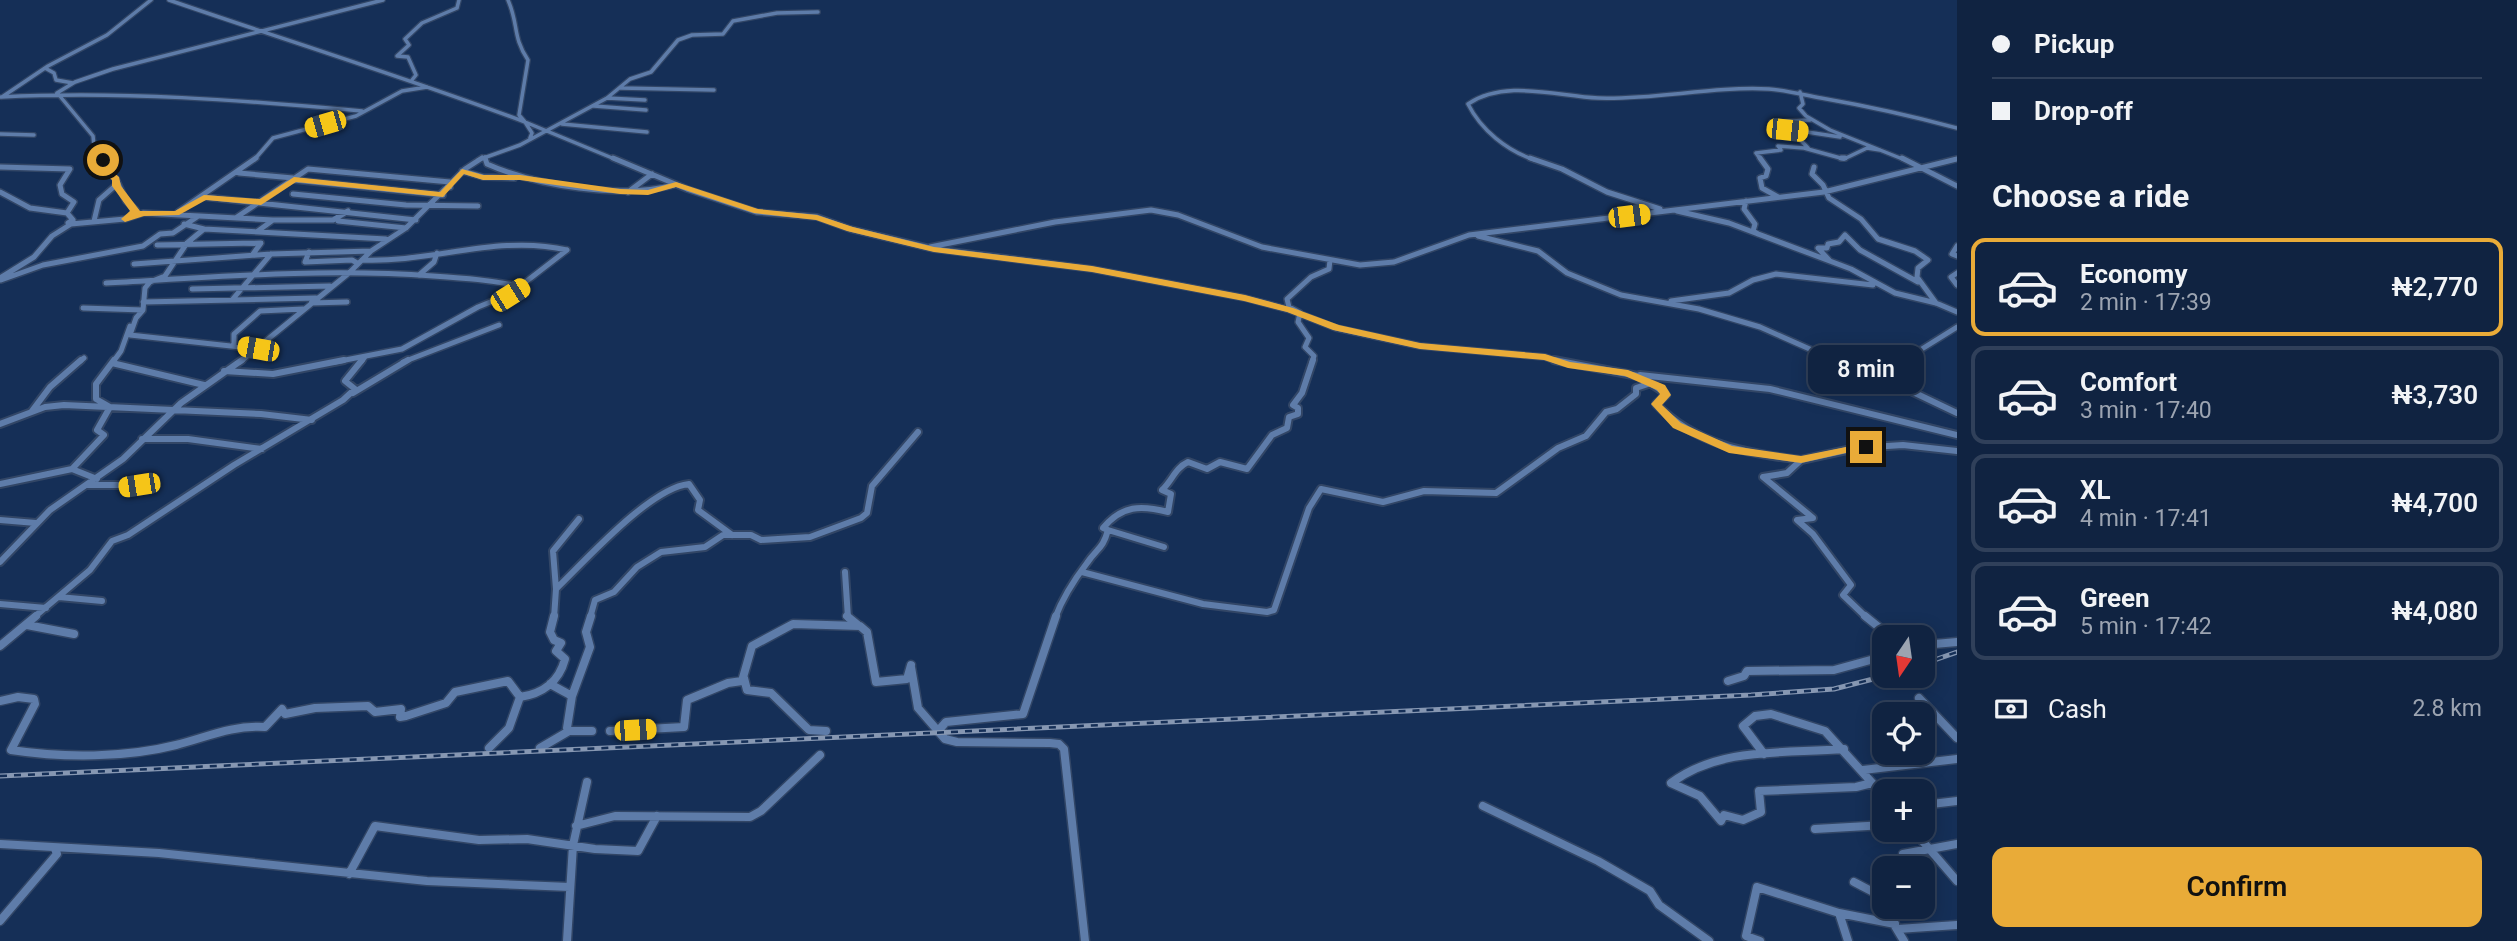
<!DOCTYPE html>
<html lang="en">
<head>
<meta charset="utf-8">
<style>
	body { margin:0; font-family:Roboto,sans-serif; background:#1e2f4c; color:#f1f3f6; height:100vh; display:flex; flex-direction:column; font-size:26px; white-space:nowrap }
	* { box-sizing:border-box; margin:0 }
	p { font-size:23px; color:#9ca4b1 }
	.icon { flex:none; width:38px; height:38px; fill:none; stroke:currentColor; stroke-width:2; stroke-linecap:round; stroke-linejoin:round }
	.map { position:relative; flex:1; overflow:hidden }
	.details { display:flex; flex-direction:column; background:#102341; width:560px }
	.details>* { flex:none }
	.guide { display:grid; align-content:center; height:154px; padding:0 35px; background:#102341 }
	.needle { width:46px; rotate:193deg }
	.controls { position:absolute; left:1872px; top:625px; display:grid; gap:14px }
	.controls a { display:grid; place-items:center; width:63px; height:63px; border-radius:14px; background:#102341; box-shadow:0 4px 18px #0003,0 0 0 2px #30405a; font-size:35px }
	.end { position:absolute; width:32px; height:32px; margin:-16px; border:9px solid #e9ab38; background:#111; box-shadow:0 0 0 4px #111 }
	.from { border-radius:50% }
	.bubble { position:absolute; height:49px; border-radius:14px; background:#102341; box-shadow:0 4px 18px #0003,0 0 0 2px #30405a; font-size:23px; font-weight:600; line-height:49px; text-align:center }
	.car { position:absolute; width:21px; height:42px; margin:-21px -10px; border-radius:9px; box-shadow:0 0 5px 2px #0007; background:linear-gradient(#f5c518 24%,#345 0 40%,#f5c518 0 76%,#345 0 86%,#f5c518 0) }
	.guide b { display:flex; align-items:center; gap:24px; height:66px; font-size:26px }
	.guide b+b { border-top:2px solid #30405a }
	.guide i { width:18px; height:18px; background:#f1f3f6 }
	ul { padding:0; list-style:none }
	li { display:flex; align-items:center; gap:21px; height:98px; margin:0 14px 10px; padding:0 21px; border:4px solid #30405a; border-radius:14px }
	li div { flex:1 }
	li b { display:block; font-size:26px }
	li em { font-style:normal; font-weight:600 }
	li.current { border-color:#e9ab38 }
	li>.icon { width:63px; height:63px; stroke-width:1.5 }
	h2 { padding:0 35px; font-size:32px; line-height:84px }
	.pay { display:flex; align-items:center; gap:18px; height:77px; padding:0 35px; font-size:26px }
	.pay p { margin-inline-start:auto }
	.primary-button { display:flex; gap:14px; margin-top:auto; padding:14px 35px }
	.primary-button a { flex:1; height:80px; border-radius:14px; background:#e9ab38; color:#111; font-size:28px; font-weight:600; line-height:80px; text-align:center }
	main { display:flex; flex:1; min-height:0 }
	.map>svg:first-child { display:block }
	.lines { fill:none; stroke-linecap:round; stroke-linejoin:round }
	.minor-far3-casing { stroke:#324666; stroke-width:6 }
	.minor-far2-casing { stroke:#324666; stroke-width:8 }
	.minor-far1-casing { stroke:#324666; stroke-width:10 }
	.minor-casing { stroke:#324666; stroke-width:11 }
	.minor-far3 { stroke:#5e7ca9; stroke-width:3.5 }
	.minor-far2 { stroke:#5e7ca9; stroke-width:5 }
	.minor-far1 { stroke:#5e7ca9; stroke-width:6 }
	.minor { stroke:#5e7ca9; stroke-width:8 }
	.rail-casing { stroke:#8697b2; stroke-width:5 }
	.rail { stroke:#152f57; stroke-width:2.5; stroke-dasharray:7; stroke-linecap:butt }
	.route { fill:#e9ab38 }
</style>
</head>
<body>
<main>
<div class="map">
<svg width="1957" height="941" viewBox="0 0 1957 941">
	<rect width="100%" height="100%" fill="#152f57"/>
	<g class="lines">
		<g class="minor-far3-casing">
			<path id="minor-far3" d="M169 0C288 41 407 78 525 122L532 133 530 138
				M508 0C519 25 512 36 528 60L519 115 525 122 617 160
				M45 68 54 73 56 80 73 83
				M412 80 416 75 408 57 397 56 409 45 405 39 422 23 457 8 459 0
				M621 88 714 90
				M1800 92 1803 104 1799 108 1806 116 1830 130 1905 160
				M57 93 75 82 113 69 383 0
				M59 95 93 136 95 155 103 160
				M1 97C121 91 243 100 362 111
				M2 97 48 66 107 35 151 0
				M607 98 645 100
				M594 106 646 110
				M1810 120 1771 122 1787 129 1840 137
				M562 124 647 132
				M0 134 34 135
				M1804 135H1796L1808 148
				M485 157 486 160
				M254 160 273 138 356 116 402 91 427 87
				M478 160 520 145 607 98 630 79 651 72 678 40 692 35 723 34 733 21 777 13 818 12
				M1535 160C1507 151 1481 130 1468 104 1505 79 1556 96 1598 98 1655 100 1712 86 1769 89 1786 90 1804 95 1821 98 1867 106 1912 116 1957 128
				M1761 160 1756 153 1781 150 1778 146 1804 148 1844 159 1867 148 1880 150
				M1952 160 1957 159"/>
		</g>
		<g class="minor-far2-casing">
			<path id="minor-far2" d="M100 158 103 168 116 179 126 201 136 210 132 214
				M485 158 487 164C536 186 622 199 674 185
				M613 158 687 189 757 212 817 217 850 229 934 249 1092 269 1245 298 1290 310 1336 328 1420 346 1545 357 1559 362
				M1530 158 1562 169 1607 192 1660 209
				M1760 158 1768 169 1766 176 1760 178 1762 188 1778 197
				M1841 158H1845
				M1902 158 1957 186
				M0 167 70 169 60 185 62 194 74 202 67 213
				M1814 167 1812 174 1823 185 1829 198 1861 219 1878 239 1915 251 1928 260 1918 268 1917 277 1936 303
				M462 171 483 177 514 178
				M239 173 293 178
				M294 180 443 195
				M0 192 30 208 67 213 73 220 68 223
				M628 192 652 174
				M293 194 406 205 478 206
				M204 197 416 220
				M1746 201 1744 209 1755 224 1753 231 1758 234
				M1677 211 1729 223 1851 269 1895 293 1936 303 1957 312
				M178 212 256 158
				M237 217 308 169 450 182V187
				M273 220H333L348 211
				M94 221 99 200 116 185
				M338 221 406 228
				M184 224 204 229 187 243 165 276 150 282 145 288 143 310 136 318 130 335 258 349
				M204 229 386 239
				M1478 236 1538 251 1567 273 1621 295 1699 309 1760 327 1839 362
				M157 245 261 243 253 254
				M1957 246 1952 254 1957 256
				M930 247 1055 222 1151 210 1178 215 1262 247 1360 265 1394 262 1469 235 1824 192 1957 159
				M309 252 305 262 352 260 357 263
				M362 260C431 263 498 234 567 250
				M1829 260 1818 248H1827L1828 244 1839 242 1845 235 1860 250 1918 282
				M134 264 271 254 371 251
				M1957 273 1951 277 1957 285
				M419 275 434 262 437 253
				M0 278 34 257 52 236 71 224 125 219 143 213 273 220 258 231
				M1 280 43 265 143 246 160 234 173 233 197 217 194 216
				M106 283C215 277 324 268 433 276 463 278 493 280 523 287
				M192 289 330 286
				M232 300 271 254
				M1671 301 1729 293 1753 280 1776 274 1873 285
				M143 302 316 298
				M311 303 347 302
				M83 308 143 310
				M234 345V334L260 311 303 309
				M1826 356 1861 362
				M79 362 84 358
				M113 362 121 351 130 326
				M240 362 349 273 371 251 406 228 465 169 482 158
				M335 362 402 349 478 307 510 294 567 250
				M361 362 365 357
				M403 362 499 325
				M1312 362 1314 356 1305 347 1309 338 1298 322 1300 313 1289 307 1287 299 1311 277 1329 269 1330 260
				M1901 362 1957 327"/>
		</g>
		<g class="minor-far1-casing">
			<path id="minor-far1" d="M1554 360 1638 376C1647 383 1659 386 1666 395L1656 404C1696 445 1746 453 1801 460
				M1835 360 1892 382 1957 413
				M1854 360 1886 367 1904 360
				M112 363 204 385
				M224 371 273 374 344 360
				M1640 375 1770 389 1957 435
				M353 393 408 360
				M32 411 50 387 81 360
				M0 424 45 407 64 405 261 414 312 420
				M142 439H188L262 449
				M97 479 72 469 104 435 97 430 110 407 96 399V384L114 360
				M0 484 72 469
				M88 485H146
				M0 520 36 523
				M1108 530 1164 547
				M0 562 50 510 123 459 181 403 242 360
				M845 572 848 618
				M1082 572 1203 604 1267 612 1274 610 1309 508 1321 489 1383 502 1424 491 1496 493 1558 448 1586 436 1606 412 1617 409 1636 394V388L1648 384
				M556 589 553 551 579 519
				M59 597 102 601
				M0 604 46 608
				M33 618 90 570 112 541 128 535 234 465 343 400 355 389 345 381 362 360
				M554 618 556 589C586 560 650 488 689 484L700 500 698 510 732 535
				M590 618 595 600 614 592 637 567 661 552 705 547 723 535H751L761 540 810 537 861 518 867 513 872 486 918 432
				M1055 618C1063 597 1074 580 1087 563 1097 548 1103 549 1108 530L1103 528C1122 505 1141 505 1168 512L1171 494 1162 490C1172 481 1175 468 1188 462L1207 469 1220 462 1247 469 1272 435 1287 428 1289 417 1298 414V408L1293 405 1302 393 1313 360
				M1867 618 1843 595 1851 585 1813 534 1797 520 1813 518 1763 477 1787 473 1801 460 1856 448 1903 445 1957 451"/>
		</g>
		<g class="minor-casing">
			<path id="minor" d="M591 616 586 632 590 647 572 696 567 728 569 731H592
				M847 616 858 625
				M1056 616 1023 714 946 722 938 731 945 739 957 742 1050 743 1059 744 1064 749 1085 941
				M1865 616 1891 637
				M27 625 74 634
				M1923 645 1957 642
				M0 646 36 616
				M911 667 918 708 938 731
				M744 678 747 690 771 693 809 730 826 731
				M1728 681 1744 676 1747 671 1834 670 1885 656
				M550 684 572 696
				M1919 698 1957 738
				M0 701 18 697 34 699 35 704 11 750C63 758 125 758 176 745 207 737 232 725 265 727L282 709 285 714 315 708 368 706 375 712 401 709 400 717 406 716 446 703 455 692 508 681 520 697C542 694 559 682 565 659L556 651 561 643 554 640 550 632 554 616
				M610 731 684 727 687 700 728 683 742 681 752 646 793 624 860 626 867 632 876 682 907 679 911 665
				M489 748 509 728 520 697
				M540 748 569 731
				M1844 749C1785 754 1721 746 1671 783L1700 796 1721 821 1724 815 1743 820 1761 812 1759 791 1856 787 1872 783
				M1764 754 1743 726 1755 716 1771 714 1825 731 1885 797
				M1863 770 1957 759
				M1923 805 1957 801
				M1483 806 1598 861 1650 891 1659 905 1709 941
				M576 826 615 816 750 817 761 811 820 755
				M1815 829 1885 825
				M1913 830 1957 881
				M0 844 159 853 427 881 570 887
				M1903 854 1957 844
				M349 874 375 826 479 840 527 839 595 849 638 851 657 816
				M1854 882 1875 893 1904 941
				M0 921 57 854 55 849
				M1898 929 1957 925
				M567 941 573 845 587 782
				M1760 941 1746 936 1757 887 1839 913
				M1848 941 1839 913 1895 924"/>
		</g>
		<use href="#minor-far3" class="minor-far3"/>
		<use href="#minor-far2" class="minor-far2"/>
		<use href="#minor-far1" class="minor-far1"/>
		<use href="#minor" class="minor"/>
		<g class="rail-casing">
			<path id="rail" d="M1923 664 1957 652
				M0 776 1751 695 1834 689 1885 676"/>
		</g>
		<use href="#rail" class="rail"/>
	</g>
	<path class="route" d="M100 158H105L107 167 119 177 121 186 140 211H175L204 195 260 199 294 177 440 192 462 169 483 175H520L620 189 648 190 676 182 758 209 817 215 853 227 934 247 1092 266 1245 295 1293 308 1339 325 1420 343 1545 354 1570 362 1628 370 1665 385 1671 395 1662 405 1681 423 1732 446 1801 456 1866 443 1872 447 1801 463 1729 453 1673 428 1651 404 1660 394 1657 390 1625 376 1568 368 1544 360 1420 349 1333 330 1287 312 1244 301 1092 272 934 252 847 231 816 220 754 213 676 187 648 195 620 194 520 180H483L464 174 443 197 296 182 261 205 206 200 179 215 144 216 125 222 121 219 130 211 112 186V180L99 168Z"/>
</svg>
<div class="controls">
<a><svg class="needle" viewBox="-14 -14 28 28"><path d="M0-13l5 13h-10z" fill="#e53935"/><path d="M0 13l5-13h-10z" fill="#9ca4b1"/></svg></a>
<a><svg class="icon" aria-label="locate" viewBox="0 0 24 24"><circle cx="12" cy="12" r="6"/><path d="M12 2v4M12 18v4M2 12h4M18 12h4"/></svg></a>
<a>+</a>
<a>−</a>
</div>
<i class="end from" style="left:103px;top:160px"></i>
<i class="end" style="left:1866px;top:447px"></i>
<div class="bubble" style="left:1808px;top:345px;width:116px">8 min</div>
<i class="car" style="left:325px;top:124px;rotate:254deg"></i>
<i class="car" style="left:1787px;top:130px;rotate:96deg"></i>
<i class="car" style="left:1629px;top:216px;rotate:83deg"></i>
<i class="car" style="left:510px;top:295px;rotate:58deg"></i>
<i class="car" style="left:258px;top:349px;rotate:280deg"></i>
<i class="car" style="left:139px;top:485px;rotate:261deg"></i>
<i class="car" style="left:635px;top:730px;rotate:87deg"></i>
</div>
<section class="details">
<div class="guide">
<b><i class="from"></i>Pickup</b>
<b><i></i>Drop-off</b>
</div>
<h2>Choose a ride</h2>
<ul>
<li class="current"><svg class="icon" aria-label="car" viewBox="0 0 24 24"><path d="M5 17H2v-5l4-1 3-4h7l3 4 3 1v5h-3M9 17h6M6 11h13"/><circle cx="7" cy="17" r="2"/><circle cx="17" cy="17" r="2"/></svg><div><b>Economy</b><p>2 min · 17:39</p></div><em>₦2,770</em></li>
<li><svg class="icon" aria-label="car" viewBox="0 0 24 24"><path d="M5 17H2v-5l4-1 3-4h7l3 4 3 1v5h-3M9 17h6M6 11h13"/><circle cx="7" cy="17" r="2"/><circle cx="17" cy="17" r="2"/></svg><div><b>Comfort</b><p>3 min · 17:40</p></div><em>₦3,730</em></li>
<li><svg class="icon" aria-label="car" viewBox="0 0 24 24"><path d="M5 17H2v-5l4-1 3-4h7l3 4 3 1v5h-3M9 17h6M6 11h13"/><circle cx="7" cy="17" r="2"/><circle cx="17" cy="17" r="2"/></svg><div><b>XL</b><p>4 min · 17:41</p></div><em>₦4,700</em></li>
<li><svg class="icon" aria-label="car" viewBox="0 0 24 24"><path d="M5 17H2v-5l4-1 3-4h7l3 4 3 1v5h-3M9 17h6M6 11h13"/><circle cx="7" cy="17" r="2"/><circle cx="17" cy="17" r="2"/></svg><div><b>Green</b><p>5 min · 17:42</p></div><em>₦4,080</em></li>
</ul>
<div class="pay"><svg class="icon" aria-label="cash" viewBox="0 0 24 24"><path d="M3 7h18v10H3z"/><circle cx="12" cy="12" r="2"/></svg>Cash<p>2.8 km</p></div>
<div class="primary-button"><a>Confirm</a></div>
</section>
</main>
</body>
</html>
